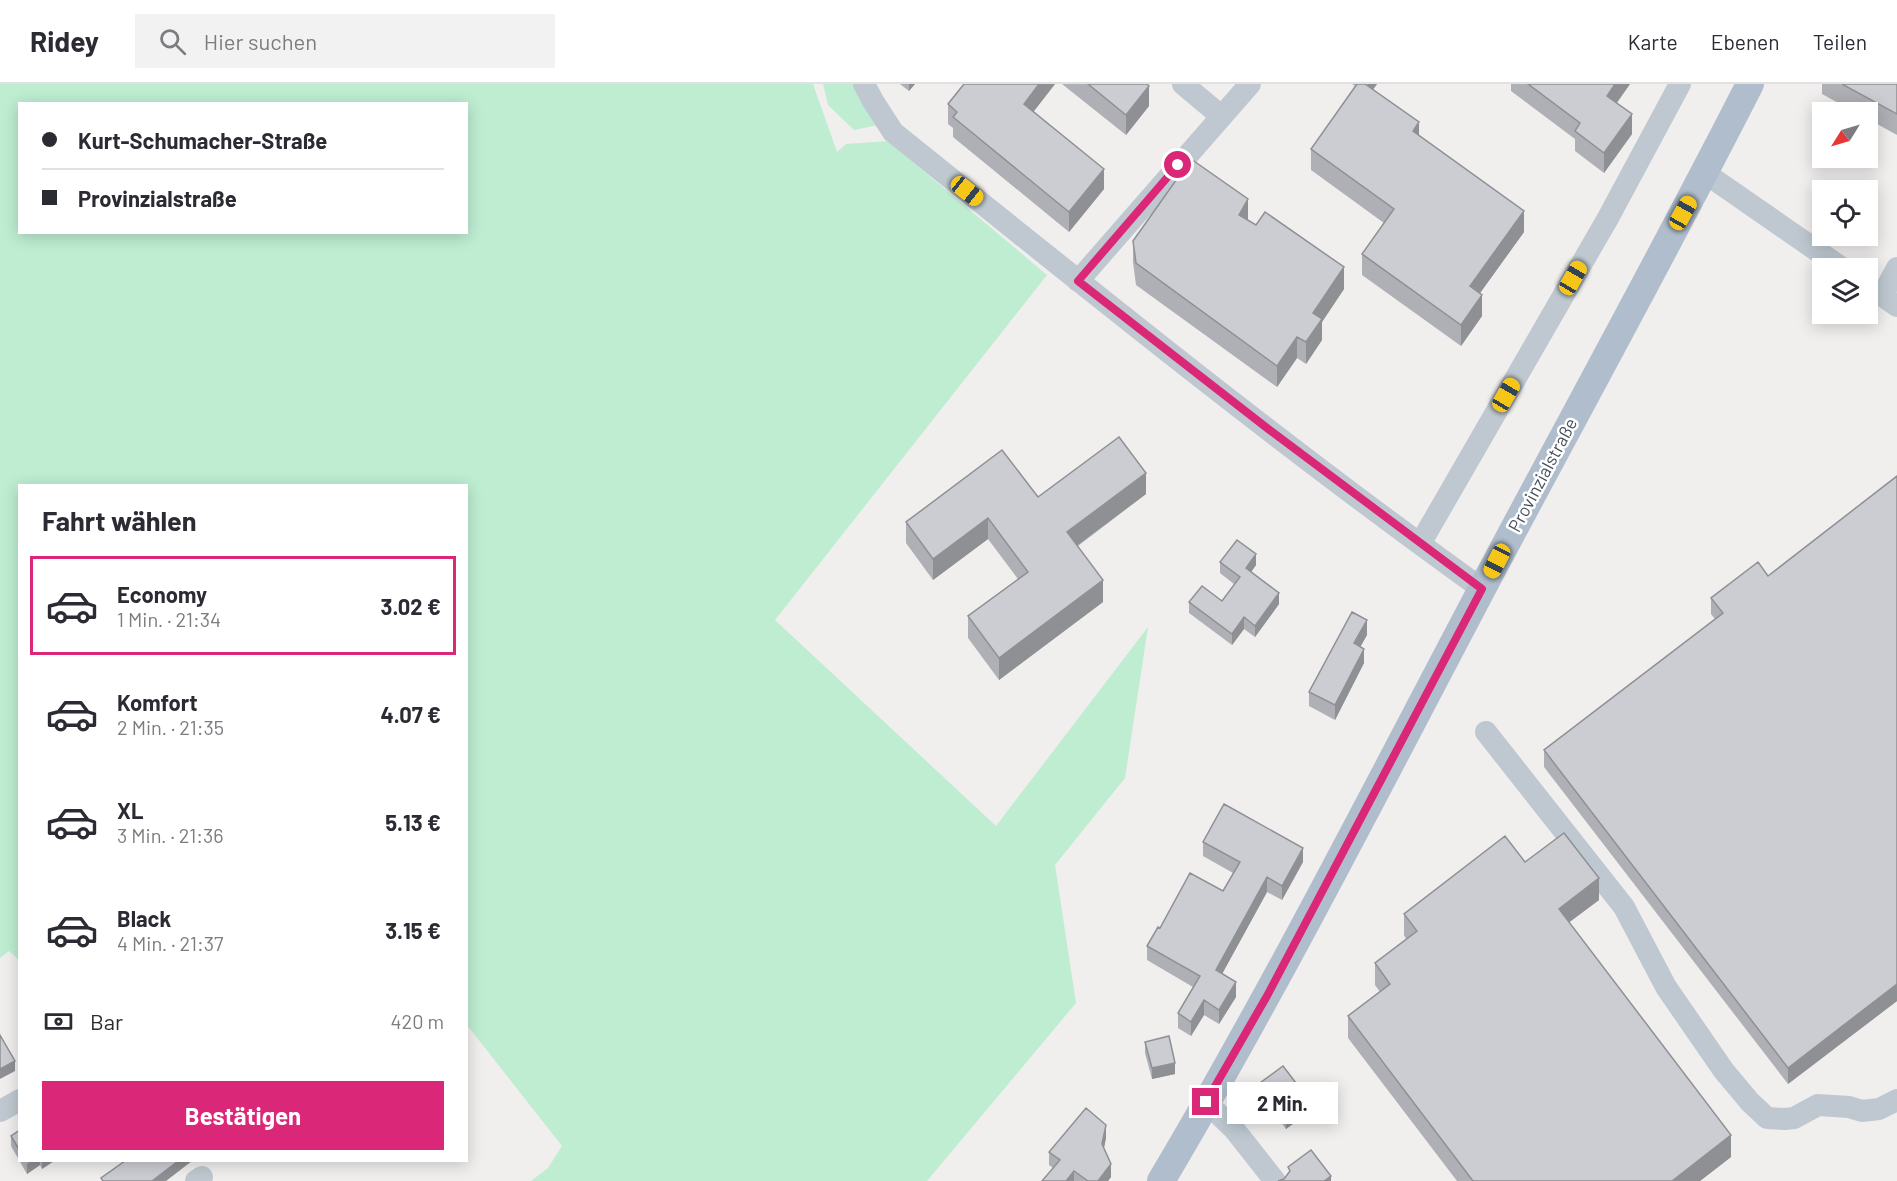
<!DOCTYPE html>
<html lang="de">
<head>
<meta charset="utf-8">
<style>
	body { margin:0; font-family:Barlow,sans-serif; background:#f2f2f3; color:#2b2b33; height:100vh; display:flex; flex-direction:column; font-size:22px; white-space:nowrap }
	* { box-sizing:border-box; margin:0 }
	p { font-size:20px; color:#7c7c81 }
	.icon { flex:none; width:33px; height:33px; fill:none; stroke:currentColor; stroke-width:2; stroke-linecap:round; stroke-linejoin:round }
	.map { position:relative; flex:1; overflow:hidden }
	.panel { position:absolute; left:18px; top:400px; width:450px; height:678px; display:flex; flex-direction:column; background:#fff; border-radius:0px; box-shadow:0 3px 15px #0003 }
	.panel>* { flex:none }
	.top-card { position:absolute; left:18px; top:18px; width:450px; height:132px; border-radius:0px; box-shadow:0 3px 15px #0003; display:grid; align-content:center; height:132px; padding:0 24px; background:#fff }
	.needle { width:39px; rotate:233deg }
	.tools { position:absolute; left:1812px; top:18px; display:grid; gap:12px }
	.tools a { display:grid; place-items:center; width:66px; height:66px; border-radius:0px; background:#fff; box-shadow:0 3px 15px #0003; font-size:30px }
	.end { position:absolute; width:27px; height:27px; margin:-14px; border:8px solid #db2777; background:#fff; box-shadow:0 0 0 3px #fff }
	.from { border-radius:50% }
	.bubble { position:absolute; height:42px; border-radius:0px; background:#fff; box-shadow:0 3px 15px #0003; font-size:20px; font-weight:700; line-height:42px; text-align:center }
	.car { position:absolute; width:18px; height:36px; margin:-18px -9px; border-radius:8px; box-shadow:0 0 4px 2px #0007; background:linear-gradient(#f5c518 24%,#345 0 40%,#f5c518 0 76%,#345 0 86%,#f5c518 0) }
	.top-card b { display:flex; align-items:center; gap:21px; height:57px; font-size:22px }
	.top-card b+b { border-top:2px solid #e1e1e2 }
	.top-card i { width:15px; height:15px; background:#2b2b33 }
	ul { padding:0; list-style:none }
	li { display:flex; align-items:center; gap:18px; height:99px; margin:0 12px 9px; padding:0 12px; border:3px solid transparent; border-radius:0px }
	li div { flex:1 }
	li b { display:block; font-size:22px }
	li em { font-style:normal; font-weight:700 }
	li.on { border-color:#db2777 }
	li>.icon { width:54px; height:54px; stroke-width:1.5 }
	h2 { padding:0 24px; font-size:27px; line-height:72px }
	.pay { display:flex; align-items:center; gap:15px; height:66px; padding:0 24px; font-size:22px }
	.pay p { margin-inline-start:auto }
	.cta { display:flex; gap:12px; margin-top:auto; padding:12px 24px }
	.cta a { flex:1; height:69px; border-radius:0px; background:#db2777; color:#fff; font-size:24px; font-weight:700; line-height:69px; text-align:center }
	header { display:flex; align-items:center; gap:36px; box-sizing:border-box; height:84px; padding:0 30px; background:#fff; border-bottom:2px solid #e1e1e2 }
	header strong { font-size:28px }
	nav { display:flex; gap:33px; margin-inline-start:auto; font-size:21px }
	.search { width:420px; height:54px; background:#f2f2f3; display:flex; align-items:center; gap:15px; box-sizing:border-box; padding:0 21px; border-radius:0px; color:#7c7c81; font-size:22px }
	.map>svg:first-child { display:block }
	.green { fill:#beedd2; fill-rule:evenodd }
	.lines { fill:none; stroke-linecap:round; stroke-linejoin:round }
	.minor { stroke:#bfc8d0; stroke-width:22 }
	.major { stroke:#afbdcc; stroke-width:28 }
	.wall { fill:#afb0b5 }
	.shaded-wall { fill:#8e9094 }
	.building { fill:#cbcdd3; stroke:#8e9094; stroke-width:1.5 }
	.route { stroke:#db2777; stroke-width:8 }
	.labels { text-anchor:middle; stroke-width:5; stroke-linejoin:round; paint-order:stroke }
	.street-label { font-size:18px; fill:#47515b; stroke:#fff }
</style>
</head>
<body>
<header>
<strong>Ridey</strong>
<div class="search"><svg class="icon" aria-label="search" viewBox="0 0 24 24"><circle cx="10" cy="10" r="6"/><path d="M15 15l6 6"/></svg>Hier suchen</div>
<nav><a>Karte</a><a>Ebenen</a><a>Teilen</a></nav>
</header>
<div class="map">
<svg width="1897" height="1097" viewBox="0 0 1897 1097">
	<rect width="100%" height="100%" fill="#f1eeee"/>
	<path class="green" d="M0 0H813L837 68 846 60 888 57 1047 191 775 536 996 742 1148 543 1125 694 1055 781 1076 919 927 1097H531L548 1084 562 1062 467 941 466 402H20L19 876 9 867 0 874ZM20 20H466V148H20Z
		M823 0H853L878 41 854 46 828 21Z"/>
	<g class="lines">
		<path class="minor" d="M864 0 873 17 893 48C1087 204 1280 360 1482 505
			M1183 0 1221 32
			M1705 89 1842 184
			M1078 197 1250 0
			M1868 202 1897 222
			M1882 212 1897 184
			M1420 460 1608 134 1680 0
			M1486 648 1624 823 1666 903 1724 987 1750 1018 1767 1034 1785 1035 1794 1034 1818 1021 1849 1023 1862 1027 1879 1025 1897 1016
			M1206 1018 1234 1045 1275 1097
			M0 1027 20 1016
			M196 1097 202 1093"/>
		<path class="major" d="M1161 1097C1276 903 1378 702 1483 503 1572 335 1664 169 1750 0"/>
	</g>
	<path class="wall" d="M900 0H915L909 7Z
		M1055 0 1033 28 1104 105 1069 148 953 53V44L948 40V20Z
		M1062 0H1147L1149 22 1126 51Z
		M1352 0H1377L1373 6 1419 51 1524 148 1480 209 1482 232 1461 262 1362 191V170L1384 139 1311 86V65L1355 2Z
		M1511 0H1630L1617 19 1632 50 1604 89 1575 67V55L1511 7Z
		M1822 0H1897V51L1868 35V28H1855L1822 10Z
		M1248 136 1344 205 1322 238V256L1306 280 1297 274 1277 303 1136 201 1133 178V157Z
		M1897 392V917L1788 1000 1544 683V666L1715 535 1711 530V514L1768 492Z
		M1146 410 1078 462 1103 518 999 596 968 554V532L1018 495 988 455 933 496 906 459V438L1038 413Z
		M1220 478 1256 481 1251 488 1279 520 1255 553 1244 545 1232 561 1189 529V518L1222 517 1234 500 1220 489Z
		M1367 551 1360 563 1364 579 1335 636 1309 622V608Z
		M1203 758 1303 778 1282 816 1267 808 1222 890 1236 913 1219 940 1204 931 1191 952 1178 944V929L1193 903 1147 876V862L1160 844 1223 807 1233 789 1203 772Z
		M1525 778 1599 816 1569 838 1731 1073 1700 1097H1457L1348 954V932L1380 908 1375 901V879L1406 855 1404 851V830Z
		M1145 958 1175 990 1152 995 1145 969Z
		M1260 999 1309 1028 1286 1045 1260 1010Z
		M20 1046V1077H54L42 1085 40 1081 27 1090 11 1062V1052Z
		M1106 1054 1104 1064 1111 1093 1108 1097H1042L1053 1084 1049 1081V1068Z"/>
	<path class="shaded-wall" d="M909 0H915L909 7Z
		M1039 0H1055L1024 40V20Z
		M1368 0H1377L1368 12Z
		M1615 0H1630L1607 32V12Z
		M1149 2V22L1126 51V31Z
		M1632 30V50L1604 89V69Z
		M1419 38V60L1413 47Z
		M1104 85V105L1069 148V128Z
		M1248 115V137L1239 131Z
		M1524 127V148L1470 223V202Z
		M1344 183V205L1322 238V256L1306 280V258L1313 229Z
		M1482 211V232L1461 262V241Z
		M1297 253V274L1277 303V282Z
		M1146 389V410L1067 469V448Z
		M988 434V455L933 496V475Z
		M1256 470V481L1245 497V486Z
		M1103 496V518L999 596V574Z
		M1279 509V520L1255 553V542Z
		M1244 533V545L1232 561V550Z
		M1367 536V551L1354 574V559Z
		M1364 565V579L1335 636V621Z
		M1303 764V778L1282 816V802Z
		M1267 793V808L1216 901V886Z
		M1599 794V816L1559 846V825Z
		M1236 898V913L1219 940V926Z
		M1897 900V917L1788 1000V984Z
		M1204 916V931L1191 952V938Z
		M15 977V987L0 995V985Z
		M1175 979V990L1152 995V984Z
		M1309 1016V1028L1286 1045V1034Z
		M1106 1041V1054L1102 1073V1060Z
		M1731 1051V1073L1700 1097H1672Z
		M31 1077H40V1081L27 1090V1080Z
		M42 1077H54L42 1085Z
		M178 1077H192L166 1097H152Z
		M1111 1080V1093L1108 1097H1098Z
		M1074 1087V1097H1066Z
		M1331 1092V1097H1324Z"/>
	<path class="building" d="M964 0H1039L1024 20 1104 85 1069 128 953 33 957 28 948 20Z
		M1088 0H1147L1149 2 1126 31Z
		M1357 0H1365L1419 38 1413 47 1524 127 1470 202 1482 211 1461 241 1362 170 1394 125 1311 65Z
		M1528 0H1615L1607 12 1632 30 1604 69 1575 47 1580 39Z
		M1842 0H1897V30Z
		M1191 75 1248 115 1239 131 1256 141 1265 128 1344 183 1313 229 1322 235 1306 258 1297 253 1277 282 1136 179 1133 157Z
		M1119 353 1146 389 1067 448 1103 496 999 574 968 532 1028 488 988 434 933 475 906 438 1002 366 1038 413Z
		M1897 392V900L1788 984 1544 666 1723 529 1711 514 1758 478 1768 492Z
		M1237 456 1256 470 1246 484 1279 509 1255 542 1244 533 1232 550 1189 518 1202 502 1222 517 1240 493 1220 478Z
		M1352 528 1367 536 1354 559 1364 565 1335 621 1309 608Z
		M1224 720 1303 764 1282 802 1267 793 1216 886 1236 898 1219 926 1204 916 1191 938 1178 929 1200 892 1147 862 1158 843 1160 844 1190 789 1223 807 1240 778 1203 758Z
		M1564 749 1599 794 1559 825 1731 1051 1672 1097H1473L1348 932 1390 900 1375 879 1417 847 1404 830 1505 752 1525 778Z
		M0 951 15 977 0 985Z
		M1169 952 1175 979 1152 984 1145 958Z
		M1283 982 1309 1016 1286 1034 1260 999Z
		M1086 1024 1106 1041 1102 1060 1111 1080 1098 1097H1088L1074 1087 1066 1097H1042L1060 1076 1049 1068Z
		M20 1046V1067L11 1052Z
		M1311 1066 1331 1092 1324 1097H1278L1284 1095 1290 1087 1288 1083Z
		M125 1077H178L152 1097H103L101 1094Z"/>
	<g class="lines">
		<path class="route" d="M1178 81 1078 197 1267 344 1482 505 1267 912 1206 1018"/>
	</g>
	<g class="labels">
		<g class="street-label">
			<text transform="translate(1543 391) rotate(-62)" y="6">Provinzialstraße</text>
		</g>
	</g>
</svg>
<div class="tools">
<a><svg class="needle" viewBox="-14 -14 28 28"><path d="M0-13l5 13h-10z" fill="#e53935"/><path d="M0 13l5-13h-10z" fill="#7c7c81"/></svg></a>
<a><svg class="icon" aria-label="locate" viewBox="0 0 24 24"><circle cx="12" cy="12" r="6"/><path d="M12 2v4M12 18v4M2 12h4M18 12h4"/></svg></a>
<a><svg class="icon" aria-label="layers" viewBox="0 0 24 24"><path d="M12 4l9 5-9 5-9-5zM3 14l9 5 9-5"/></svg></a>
</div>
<i class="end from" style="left:1178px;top:81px"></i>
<i class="end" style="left:1206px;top:1018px"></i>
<div class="bubble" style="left:1227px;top:998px;width:111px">2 Min.</div>
<i class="car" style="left:967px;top:107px;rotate:129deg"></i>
<i class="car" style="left:1683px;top:129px;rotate:29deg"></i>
<i class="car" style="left:1573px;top:194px;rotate:30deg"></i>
<i class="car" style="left:1506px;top:311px;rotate:30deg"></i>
<i class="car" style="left:1497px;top:477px;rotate:207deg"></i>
<div class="top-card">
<b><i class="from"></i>Kurt-Schumacher-Straße</b>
<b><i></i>Provinzialstraße</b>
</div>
<section class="panel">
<h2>Fahrt wählen</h2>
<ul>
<li class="on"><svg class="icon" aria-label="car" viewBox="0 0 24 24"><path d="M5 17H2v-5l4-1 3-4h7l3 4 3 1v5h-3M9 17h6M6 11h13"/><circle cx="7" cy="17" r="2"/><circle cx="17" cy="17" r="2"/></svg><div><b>Economy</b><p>1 Min. · 21:34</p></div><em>3.02 €</em></li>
<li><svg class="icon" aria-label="car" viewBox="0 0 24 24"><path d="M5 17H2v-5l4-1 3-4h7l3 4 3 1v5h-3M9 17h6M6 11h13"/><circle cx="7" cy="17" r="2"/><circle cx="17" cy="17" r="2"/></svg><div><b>Komfort</b><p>2 Min. · 21:35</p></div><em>4.07 €</em></li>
<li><svg class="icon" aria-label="car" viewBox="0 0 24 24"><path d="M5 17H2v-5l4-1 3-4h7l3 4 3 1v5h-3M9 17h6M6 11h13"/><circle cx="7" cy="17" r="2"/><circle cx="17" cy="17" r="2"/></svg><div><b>XL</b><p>3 Min. · 21:36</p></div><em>5.13 €</em></li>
<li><svg class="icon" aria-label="car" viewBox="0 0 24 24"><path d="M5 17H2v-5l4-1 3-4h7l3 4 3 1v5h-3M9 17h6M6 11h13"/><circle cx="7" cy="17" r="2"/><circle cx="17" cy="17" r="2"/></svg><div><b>Black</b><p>4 Min. · 21:37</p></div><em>3.15 €</em></li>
</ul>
<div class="pay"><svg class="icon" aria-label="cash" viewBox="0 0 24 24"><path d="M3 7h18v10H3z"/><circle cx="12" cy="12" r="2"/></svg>Bar<p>420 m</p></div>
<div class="cta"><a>Bestätigen</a></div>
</section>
</div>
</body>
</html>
